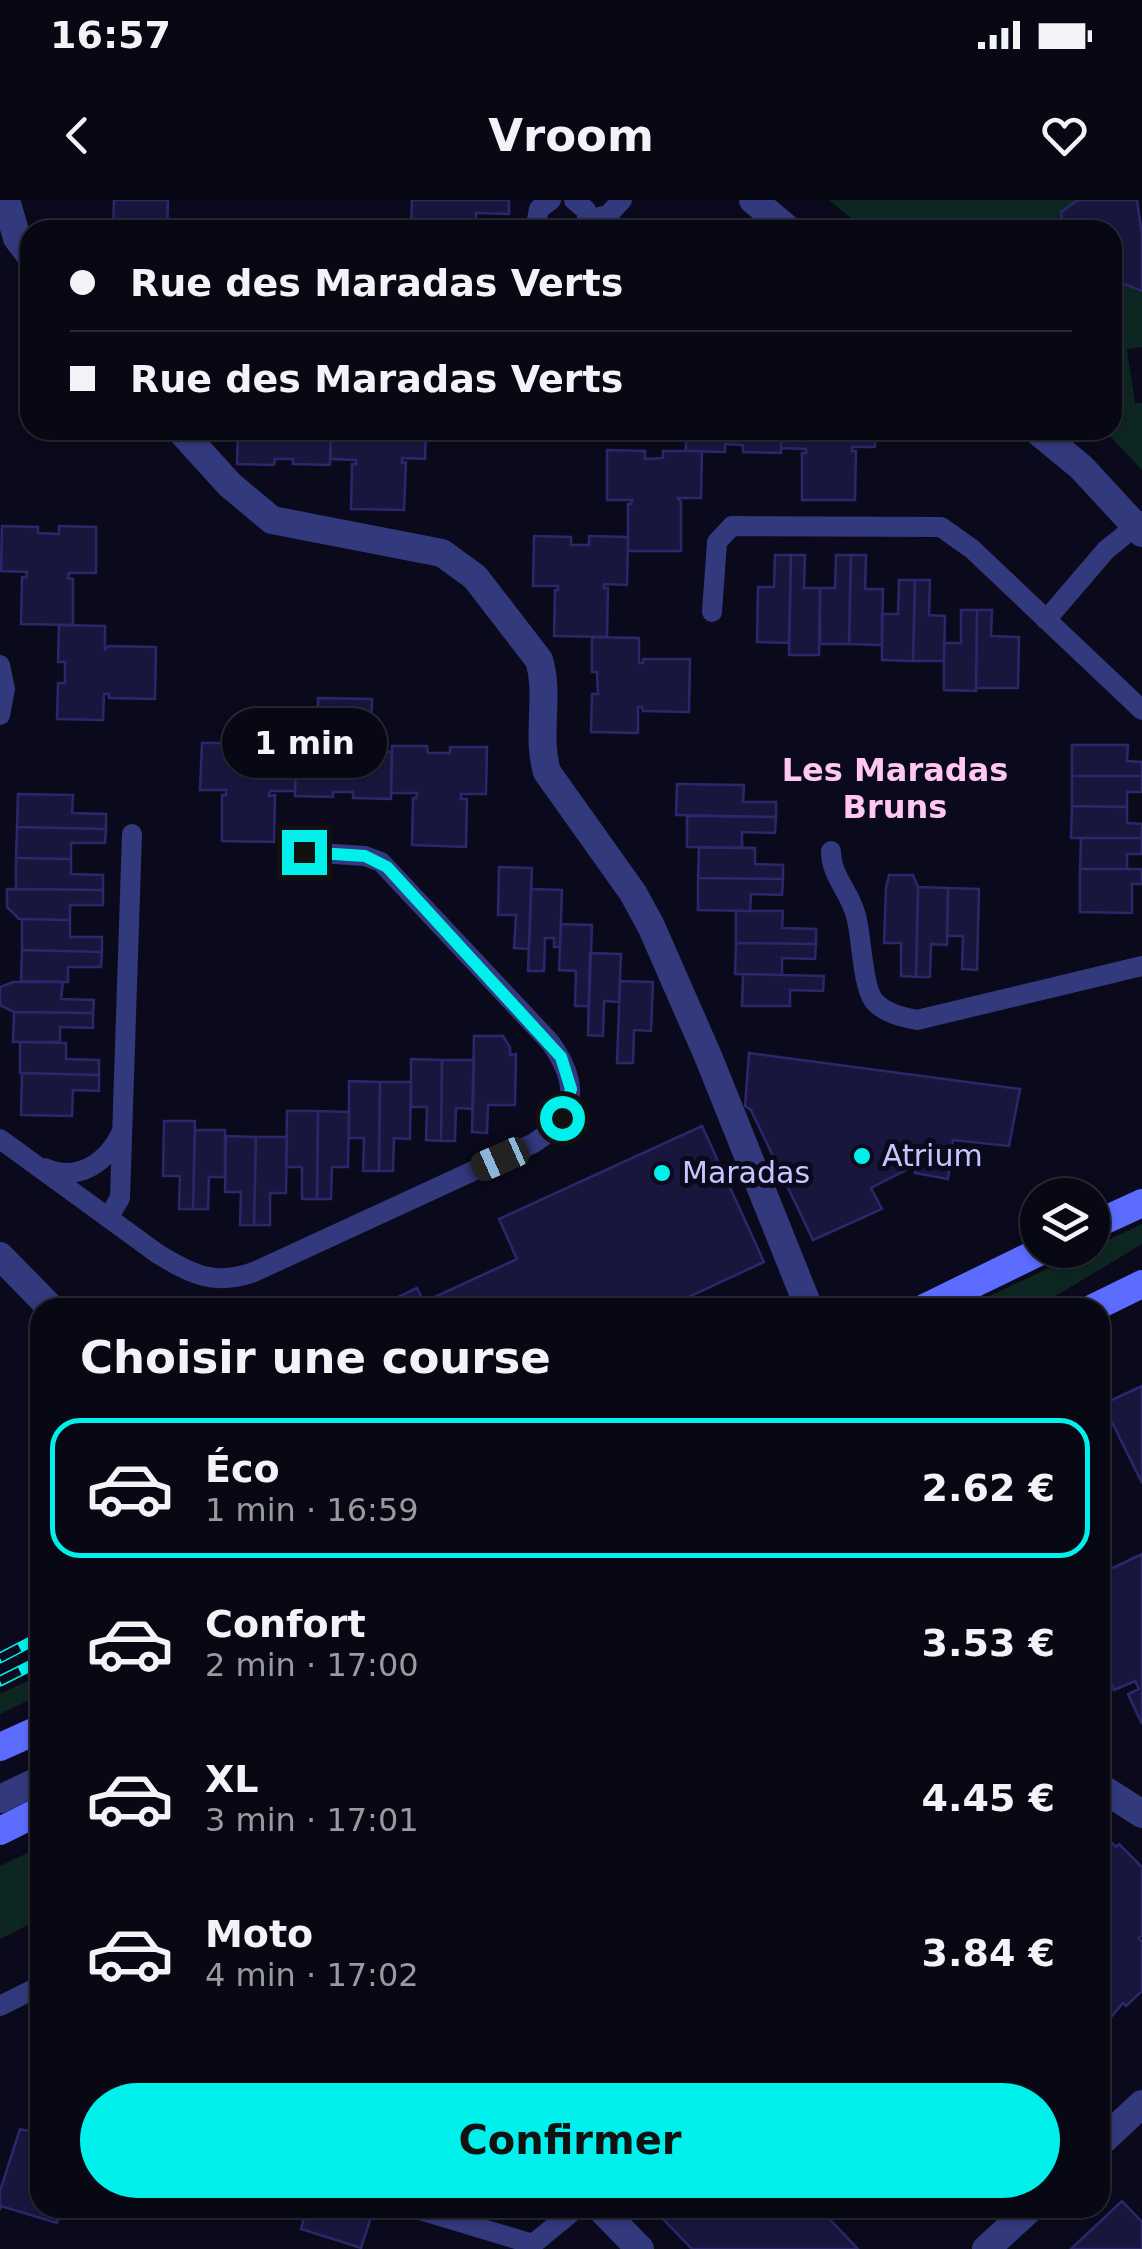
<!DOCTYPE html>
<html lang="fr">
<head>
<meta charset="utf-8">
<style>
	body { margin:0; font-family:"DejaVu Sans",sans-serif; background:#161622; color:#f1f3f6; height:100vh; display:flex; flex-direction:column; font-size:38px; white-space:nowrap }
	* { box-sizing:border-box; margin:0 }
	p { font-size:32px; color:#989aa0 }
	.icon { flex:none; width:55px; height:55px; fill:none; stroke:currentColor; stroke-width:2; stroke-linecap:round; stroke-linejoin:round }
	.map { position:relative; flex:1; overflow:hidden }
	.panel { position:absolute; left:30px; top:1098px; width:1080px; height:920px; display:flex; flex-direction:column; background:#080815; border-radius:30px; box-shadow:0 2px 8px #0004,0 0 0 2px #292934 }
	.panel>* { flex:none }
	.top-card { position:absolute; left:20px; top:20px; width:1102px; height:220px; border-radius:30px; box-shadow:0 2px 8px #0004,0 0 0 2px #292934; display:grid; align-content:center; height:220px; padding:0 50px; background:#080815 }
	.buttons { position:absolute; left:1020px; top:978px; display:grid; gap:20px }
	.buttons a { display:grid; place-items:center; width:90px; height:90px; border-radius:50%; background:#080815; box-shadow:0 2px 8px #0004,0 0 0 2px #292934; font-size:50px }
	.end { position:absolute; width:45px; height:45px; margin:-22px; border:12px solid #00f0ec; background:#111; box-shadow:0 0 0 5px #111 }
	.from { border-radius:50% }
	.bubble { position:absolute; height:70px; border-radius:35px; background:#080815; box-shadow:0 2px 8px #0004,0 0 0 2px #292934; font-size:32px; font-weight:600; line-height:70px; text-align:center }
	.car { position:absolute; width:30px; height:60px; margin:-30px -15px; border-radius:12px; box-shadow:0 0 8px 2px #0007; background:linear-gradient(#222 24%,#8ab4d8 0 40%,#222 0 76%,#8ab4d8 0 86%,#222 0) }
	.top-card b { display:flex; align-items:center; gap:35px; height:95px; font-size:38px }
	.top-card b+b { border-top:2px solid #292934 }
	.top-card i { width:25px; height:25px; background:#f1f3f6 }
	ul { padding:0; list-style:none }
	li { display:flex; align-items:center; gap:30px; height:140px; margin:0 20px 15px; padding:0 30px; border:5px solid transparent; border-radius:30px }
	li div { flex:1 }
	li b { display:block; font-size:38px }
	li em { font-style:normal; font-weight:600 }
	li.current { border-color:#00f0ec }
	li>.icon { width:90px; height:90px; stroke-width:1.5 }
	h2 { padding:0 50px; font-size:45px; line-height:120px }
	.cta { display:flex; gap:20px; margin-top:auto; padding:20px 50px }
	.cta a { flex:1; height:115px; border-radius:60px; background:#00f0ec; color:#111; font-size:40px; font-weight:600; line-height:115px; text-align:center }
	.status { display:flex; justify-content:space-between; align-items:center; height:70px; padding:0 50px; background:#080815; direction:ltr }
	.status svg { height:28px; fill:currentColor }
	header { display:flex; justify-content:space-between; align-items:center; height:130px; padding:0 50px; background:#080815; font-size:45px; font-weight:600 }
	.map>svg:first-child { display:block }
	.green { fill:#0d2622 }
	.building { fill:#19163e; stroke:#2c276b; stroke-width:2.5 }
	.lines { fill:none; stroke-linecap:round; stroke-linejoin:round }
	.service { stroke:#33397d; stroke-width:20 }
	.pedestrian { stroke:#33397d; stroke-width:28 }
	.minor { stroke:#33397d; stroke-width:28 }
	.tertiary { stroke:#33397d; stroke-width:28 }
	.secondary { stroke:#5c6cff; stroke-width:28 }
	.rail-casing { stroke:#00f0ec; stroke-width:11 }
	.rail { stroke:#0b0a1c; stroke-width:8; stroke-dasharray:22; stroke-linecap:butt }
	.route { stroke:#00f0ec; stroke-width:12 }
	.poi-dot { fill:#00f0ec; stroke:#0b0a1c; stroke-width:4 }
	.labels { text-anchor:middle; stroke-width:10; stroke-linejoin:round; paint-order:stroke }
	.poi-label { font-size:30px; fill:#c5c6ff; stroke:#0b0a1c; text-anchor:start }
	.neighbourhood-label { font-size:32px; font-weight:bold; fill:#ffc7f1; stroke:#0b0a1c }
</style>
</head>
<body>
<div class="status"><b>16:57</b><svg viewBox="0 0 49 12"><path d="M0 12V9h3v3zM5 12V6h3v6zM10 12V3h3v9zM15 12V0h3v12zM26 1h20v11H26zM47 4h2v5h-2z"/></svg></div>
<header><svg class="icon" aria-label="back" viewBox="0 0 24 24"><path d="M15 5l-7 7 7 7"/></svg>Vroom<svg class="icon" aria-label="heart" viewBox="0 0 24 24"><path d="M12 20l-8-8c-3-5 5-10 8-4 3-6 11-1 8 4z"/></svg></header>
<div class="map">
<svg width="1142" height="2049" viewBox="0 0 1142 2049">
	<rect width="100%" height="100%" fill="#0b0a1c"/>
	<path class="green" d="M829 0H1078L1063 30H865Z
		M1113 79 1142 91V147L1127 149 1135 203H1142V270L1104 230H1112Z
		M1142 1024V1044L1037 1107H966Z
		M40 1475V1495L0 1514V1494Z
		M40 1647V1719L0 1739V1666Z"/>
	<path class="building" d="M114 0H168L167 30H113Z
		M412 0H509V14L476 13V30L411 28Z
		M1078 0H1137L1142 35V91L1112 79V30H1063L1061 12Z
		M238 230H331L330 265 293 264V259H275L274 265 237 264Z
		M331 230H426L425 259 402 258V263L406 262 404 310 351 309 352 264H356V260L330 259Z
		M686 230H781V253L743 252V245L725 244V252L686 251Z
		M781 230H875V247H852V251H856L855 300H802V253H806V249L781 248Z
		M607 250 645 251V259L663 258V251H702L701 298H678L681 302V351H628V304H631L632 300H607Z
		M2 326 38 327V333L59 334V326L96 327V373H69L68 378 73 379V425L21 424 22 377 26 378 27 372 1 371Z
		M534 336 571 337V345H589V336L628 337 627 385 604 384V388H608L607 437 554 436 555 390H558V386H533Z
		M775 355H791L789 443 757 442 758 387H774Z
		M791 355H805L804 388H820L819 455H789Z
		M836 355H851L849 444H820V388H835Z
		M851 355H866L865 389H883L882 445 849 444Z
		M899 380H915L913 461 882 460V414H898Z
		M915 380H930L929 415 945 416 944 461H913Z
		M961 410H977L976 491 944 490V443H961Z
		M977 410H992L991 436 1019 437 1018 488H976Z
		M59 425 105 426V449L109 446 156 447 155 499 109 498V494H104L103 520 57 519 58 483H65V462H58Z
		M592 437 639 438V463H643V459H690L689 512 643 511 642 507H638V533L591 532 592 494H598L597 472H592Z
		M318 498 372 499 371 547H365V551L392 552 391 599 353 598V592H333V597L295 596 296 550 322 551V545H318Z
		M202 543H239V549L260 550V545H296L295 591H270L269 596 275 595 274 642 222 641V595H226V590H200Z
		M1072 545H1128L1127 561 1142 562V576H1072Z
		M392 546H427L428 553H450V547H487L486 594H461V599H467L466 647 412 645 413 598H416L417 593H391Z
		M1072 576H1142V592H1127V607L1072 606Z
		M677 584 744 585 743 602H776V617L676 615Z
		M18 594 73 595 72 613 106 614V629L17 627Z
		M1072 606 1127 607V623L1142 624V638H1071Z
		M687 616 776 617 775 633 742 632V648L687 647Z
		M17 627 106 629 105 643H71V659L16 658Z
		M1081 638H1142V654H1127V669H1080Z
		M699 647 755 648V664L783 665V679L698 678Z
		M16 658 71 659V674L103 675V690L16 689Z
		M499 667 532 668 529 749 514 748 516 715H498Z
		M1080 669H1142V684H1132V713L1080 712Z
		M889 675H913L918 687 916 777 901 776V743H884L886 688Z
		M698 678 783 679 782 695 751 694 750 711 698 710Z
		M918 687 948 688 947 745 931 744 930 777H916Z
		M948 688 979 689 977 770 962 769 963 736H947Z
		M7 689 103 690V705H70V720L19 719 7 707Z
		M531 689 562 690 560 747H554V738H545L544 771H528Z
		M736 711H783L782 728 816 729V744L736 743Z
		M22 719 70 720V737H102V752L22 750Z
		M561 724 592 725 589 806H575L576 771 559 770Z
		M736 743 816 744 815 759 782 758V775L735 774Z
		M22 750 102 752 101 767H68V782L21 781Z
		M590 753 621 754 619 802 604 801 603 836 588 835Z
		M743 774 824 776 823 791 790 790V806H742Z
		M620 781 653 782 651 831 634 830 633 863H617Z
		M13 782H63L61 799 94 800 93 813 14 812 0 805V787Z
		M14 812 93 813V828L60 827V842H13Z
		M474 836H503L510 847V855L516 854 515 905H488L487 933 472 932Z
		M20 842 66 843V859L99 860V875L20 873Z
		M749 853 1020 889 1009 946 953 940 948 979 915 973 916 965 871 988 882 1009 813 1040 751 910 745 906Z
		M411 859 442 860 441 941 426 940 427 907H411Z
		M442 860H474L473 909 456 908 455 941H441Z
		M22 873 99 875V891L73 890 72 916 21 915Z
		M349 881 380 882 379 971H363L364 938H349Z
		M380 882H411L410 939 394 938 393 971H379Z
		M287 911H318L317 999H302V967H286Z
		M318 911 349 912 348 967H332L331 999H317Z
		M164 921H195L193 1009H179L180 976H163Z
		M702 926 764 1062 665 1108H375L417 1088 424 1102 517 1059 499 1019Z
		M195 930H225V977H209L208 1009H193Z
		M226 936 256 937 254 1025H240L241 992H225Z
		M256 937H287L286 993H270V1025H254Z
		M1142 1186V1283L1103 1204Z
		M1142 1354V1524L1128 1494 1139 1489 1135 1481 1114 1490 1100 1460V1374Z
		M1104 1635 1116 1647 1119 1644 1142 1667V1735L1139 1738 1142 1742V1791L1126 1806 1123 1803 1100 1830V1638Z
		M20 1929 40 1934V2008H62L57 2023 1 2006 0 2010V1991Z
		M1122 2001 1142 2022V2049H1071Z
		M307 2008H374L361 2048 301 2029Z
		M675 2008H819L858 2049H692L663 2019Z"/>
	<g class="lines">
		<path class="service" d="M574 0 586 10 589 30
			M590 19 608 15 622 0
			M535 30 539 9 551 0
			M712 412 717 342 732 326 941 327 972 349 1142 510
			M1046 420 1106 350 1142 321
			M0 465 5 489 0 515
			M831 651C831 677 850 691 856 716 862 737 862 785 874 801 884 813 902 817 917 820L1142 766
			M0 939 158 1054C193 1075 214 1086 254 1072L534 943C578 914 580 884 550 842L381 662 365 656 304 652
			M45 968C78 983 108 962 122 931
			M108 1018 120 998 132 634
			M0 1806 40 1786
			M413 2008 533 2044 577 2008"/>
		<path class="pedestrian" d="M6 0 17 38 30 55
			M180 230 230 285 272 320 442 353 475 377 539 460C550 496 536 535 547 572L633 693 651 726 708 856 809 1108
			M1100 1587 1142 1614"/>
		<path class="minor" d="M1100 1943 1142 1904
			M600 2008 640 2049
			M986 2049 1031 2008"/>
		<path class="tertiary" d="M753 0 789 30
			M1036 230 1081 267 1142 333
			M0 1056 51 1108
			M0 1599 40 1580"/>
		<path class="secondary" d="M1092 1026 1142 1003
			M924 1108 1043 1050
			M1093 1108 1142 1084
			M0 1547 40 1529
			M0 1631 40 1611"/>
		<g class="rail-casing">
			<path id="rail" d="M0 1458 40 1437
				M0 1481 40 1461"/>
		</g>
		<use href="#rail" class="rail"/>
	</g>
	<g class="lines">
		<path class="route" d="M304 652 365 656 387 667 561 857 571 889 562 918"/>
	</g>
	<g class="poi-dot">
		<circle cx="862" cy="956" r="10"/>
		<circle cx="662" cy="973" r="10"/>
	</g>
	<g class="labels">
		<g class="poi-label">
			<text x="882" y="966">Atrium</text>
			<text x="682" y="983">Maradas</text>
		</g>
		<g class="neighbourhood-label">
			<text x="895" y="581">Les Maradas<tspan x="895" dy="37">Bruns</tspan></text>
		</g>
	</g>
</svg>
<div class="buttons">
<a><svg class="icon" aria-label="layers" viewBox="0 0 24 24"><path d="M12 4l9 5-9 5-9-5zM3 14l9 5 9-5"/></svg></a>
</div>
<i class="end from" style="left:562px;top:918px"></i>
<i class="end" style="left:304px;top:652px"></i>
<div class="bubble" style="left:222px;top:508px;width:165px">1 min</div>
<i class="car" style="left:500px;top:959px;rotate:246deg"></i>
<div class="top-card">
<b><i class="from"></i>Rue des Maradas Verts</b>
<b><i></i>Rue des Maradas Verts</b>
</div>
<section class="panel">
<h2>Choisir une course</h2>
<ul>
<li class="current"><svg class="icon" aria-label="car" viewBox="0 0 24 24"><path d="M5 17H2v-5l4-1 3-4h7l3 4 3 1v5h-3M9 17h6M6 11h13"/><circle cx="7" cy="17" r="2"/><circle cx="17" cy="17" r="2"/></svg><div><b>Éco</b><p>1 min · 16:59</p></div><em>2.62 €</em></li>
<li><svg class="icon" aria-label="car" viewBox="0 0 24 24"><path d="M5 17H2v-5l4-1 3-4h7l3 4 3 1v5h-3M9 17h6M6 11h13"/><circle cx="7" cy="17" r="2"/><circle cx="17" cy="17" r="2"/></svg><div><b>Confort</b><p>2 min · 17:00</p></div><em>3.53 €</em></li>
<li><svg class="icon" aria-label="car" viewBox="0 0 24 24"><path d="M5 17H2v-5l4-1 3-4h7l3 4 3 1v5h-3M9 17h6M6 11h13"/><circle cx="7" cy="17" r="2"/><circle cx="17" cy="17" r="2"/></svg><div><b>XL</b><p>3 min · 17:01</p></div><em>4.45 €</em></li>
<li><svg class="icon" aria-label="car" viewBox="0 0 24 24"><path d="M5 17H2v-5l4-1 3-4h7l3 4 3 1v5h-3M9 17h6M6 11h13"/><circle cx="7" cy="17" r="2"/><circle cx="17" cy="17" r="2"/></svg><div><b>Moto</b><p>4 min · 17:02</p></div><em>3.84 €</em></li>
</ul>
<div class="cta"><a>Confirmer</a></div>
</section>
</div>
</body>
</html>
